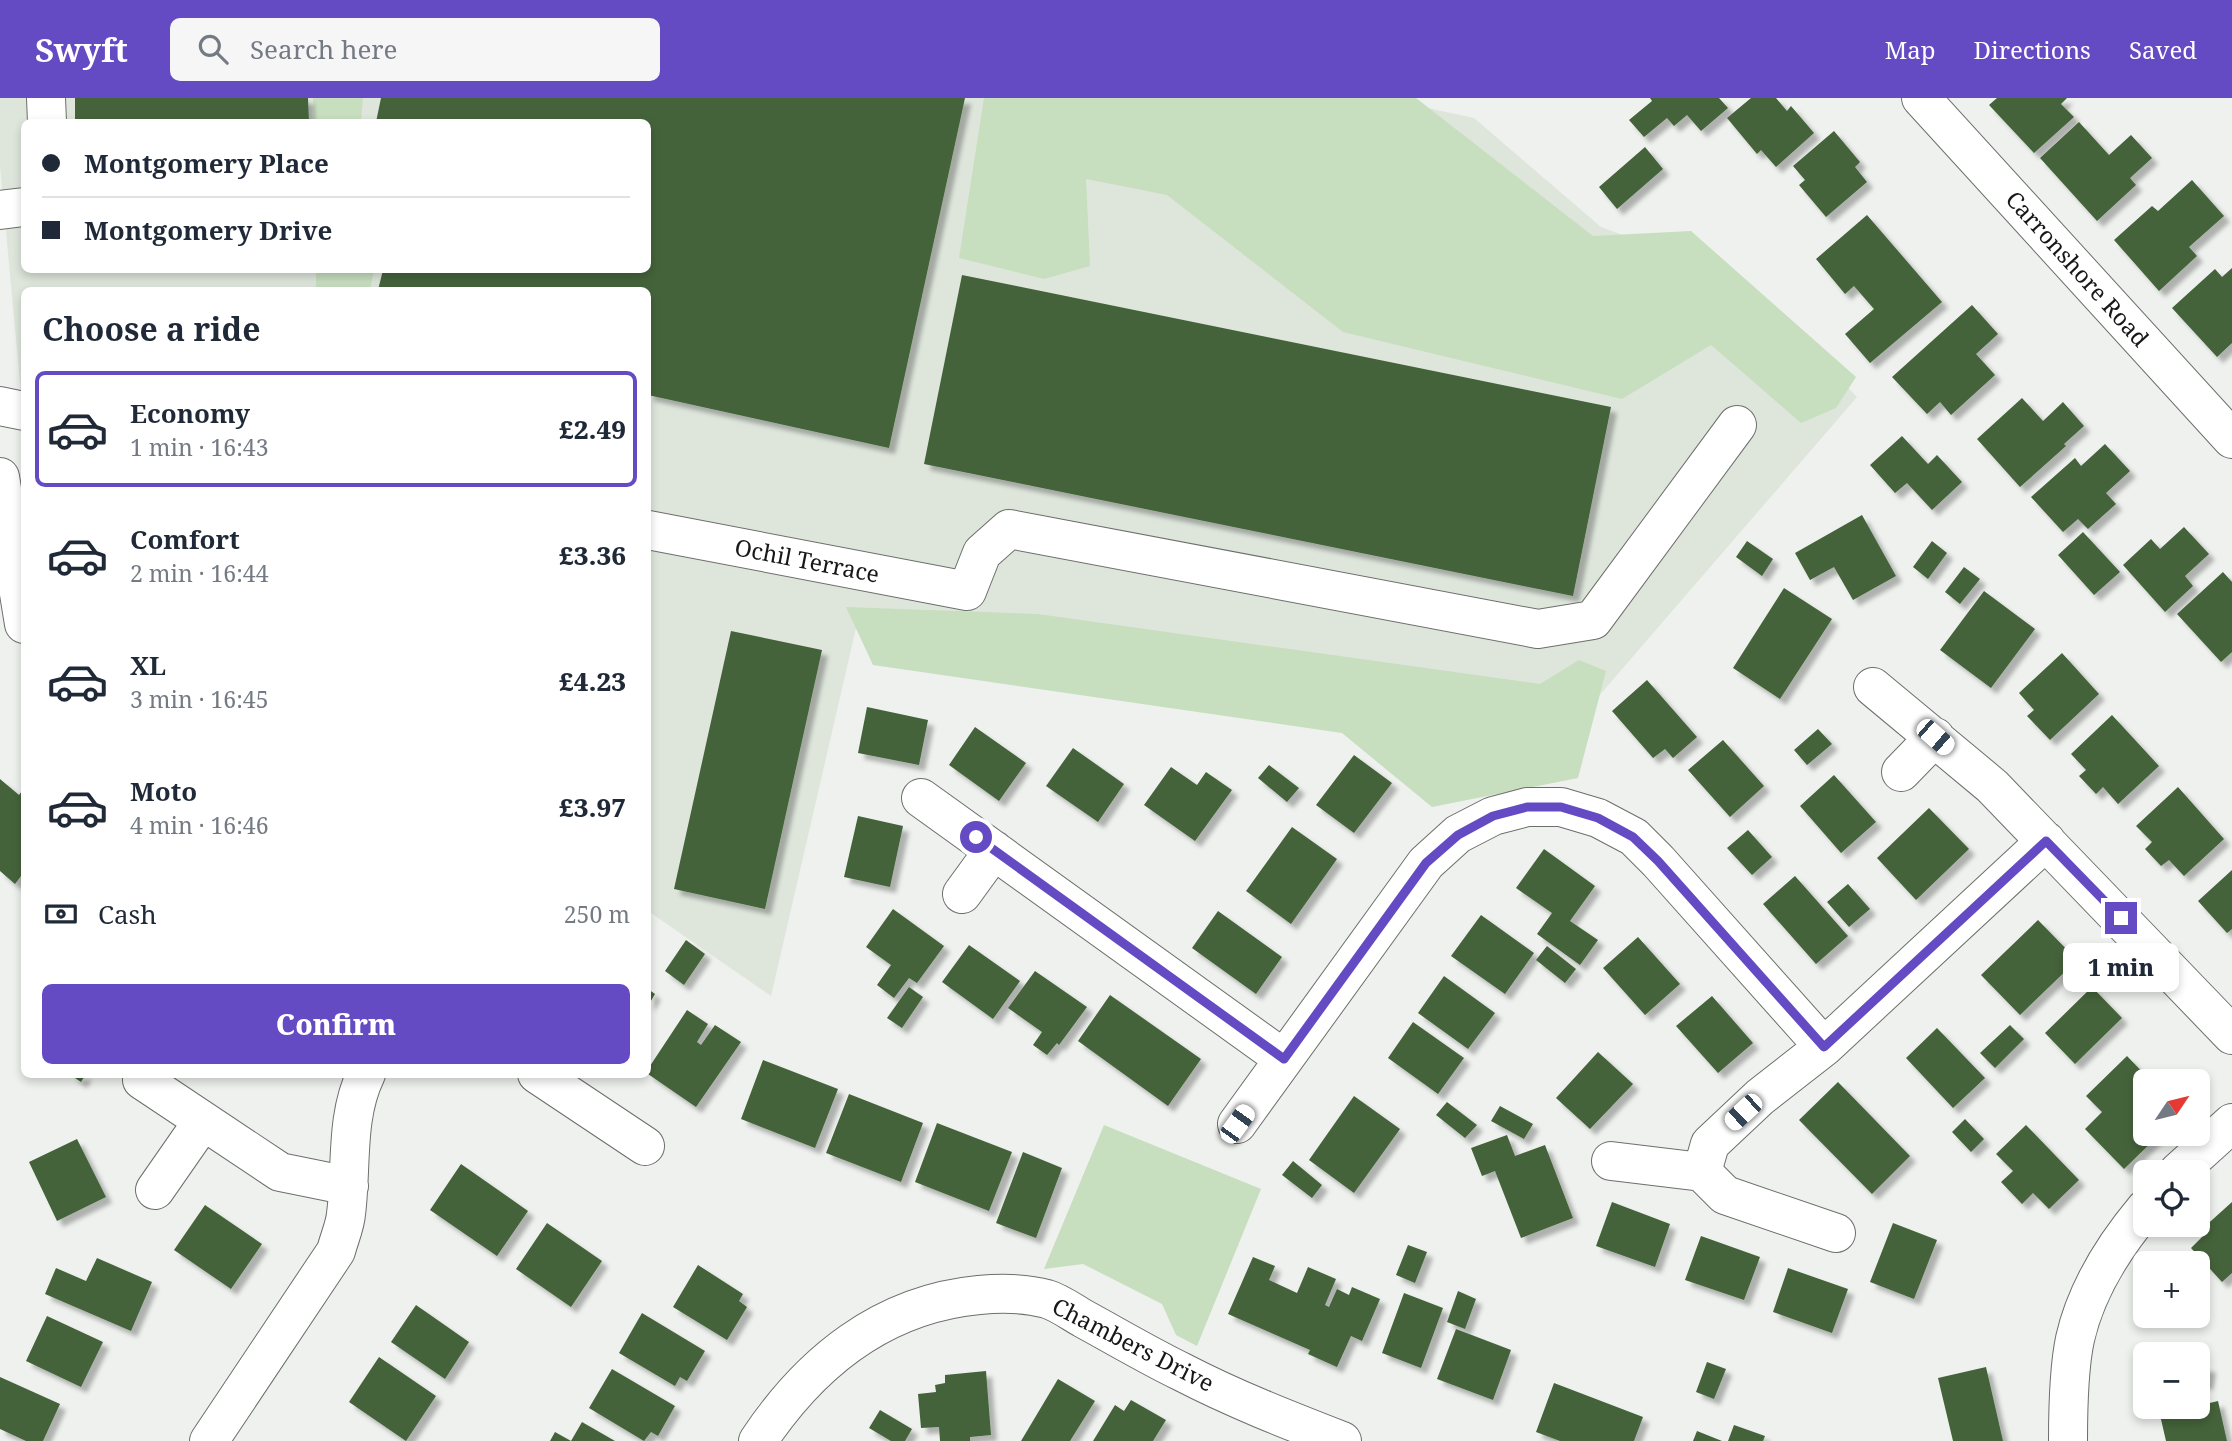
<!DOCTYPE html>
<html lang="en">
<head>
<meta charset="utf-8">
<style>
	body { margin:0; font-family:"Noto Serif",serif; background:#f6f6f7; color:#1f2937; height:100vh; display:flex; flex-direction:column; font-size:26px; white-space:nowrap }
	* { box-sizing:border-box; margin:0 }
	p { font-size:23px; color:#747a83 }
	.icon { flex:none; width:38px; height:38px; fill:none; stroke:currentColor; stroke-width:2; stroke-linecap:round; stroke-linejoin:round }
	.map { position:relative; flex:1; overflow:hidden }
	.drawer { position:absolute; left:21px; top:189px; width:630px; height:791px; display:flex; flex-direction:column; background:#fff; border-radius:10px; box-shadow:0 4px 10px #0003 }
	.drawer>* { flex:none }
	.guide { position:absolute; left:21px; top:21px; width:630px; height:154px; border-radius:10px; box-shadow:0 4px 10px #0003; display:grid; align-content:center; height:154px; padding:0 21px; background:#fff }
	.needle { width:46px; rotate:55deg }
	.controls { position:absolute; left:2133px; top:971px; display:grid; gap:14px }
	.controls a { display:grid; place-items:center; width:77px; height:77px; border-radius:10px; background:#fff; box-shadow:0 4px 10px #0003; font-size:35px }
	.end { position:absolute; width:32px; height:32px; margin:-16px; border:9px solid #644ac3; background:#fff; box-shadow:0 0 0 4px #fff }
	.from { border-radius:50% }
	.bubble { position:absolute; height:49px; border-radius:10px; background:#fff; box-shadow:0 4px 10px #0003; font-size:23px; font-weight:800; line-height:49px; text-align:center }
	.car { position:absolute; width:21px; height:42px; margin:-21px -10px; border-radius:9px; box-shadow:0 0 5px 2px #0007; background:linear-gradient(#fff 24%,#345 0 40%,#fff 0 76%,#345 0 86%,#fff 0) }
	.guide b { display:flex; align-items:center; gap:24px; height:66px; font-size:26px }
	.guide b+b { border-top:2px solid #e0e1e3 }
	.guide i { width:18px; height:18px; background:#1f2937 }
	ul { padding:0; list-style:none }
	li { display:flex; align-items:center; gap:21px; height:116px; margin:0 14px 10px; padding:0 7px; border:4px solid transparent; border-radius:10px }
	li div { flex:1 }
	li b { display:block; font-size:26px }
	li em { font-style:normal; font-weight:800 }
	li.selected { border-color:#644ac3 }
	li>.icon { width:63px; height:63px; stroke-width:1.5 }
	h2 { padding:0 21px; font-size:32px; line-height:84px }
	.pay { display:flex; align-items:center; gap:18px; height:77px; padding:0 21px; font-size:26px }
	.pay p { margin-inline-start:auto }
	.primary-button { display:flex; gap:14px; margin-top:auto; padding:14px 21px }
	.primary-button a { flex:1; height:80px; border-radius:10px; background:#644ac3; color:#fff; font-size:28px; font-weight:800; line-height:80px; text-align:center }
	header { display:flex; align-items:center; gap:42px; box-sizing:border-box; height:98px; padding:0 35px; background:#644ac3; color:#fff }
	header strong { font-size:33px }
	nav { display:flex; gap:38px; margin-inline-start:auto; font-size:24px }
	.search { width:490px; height:63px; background:#f6f6f7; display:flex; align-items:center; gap:18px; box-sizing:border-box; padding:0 24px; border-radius:10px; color:#747a83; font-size:26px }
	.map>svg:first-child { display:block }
	.built { fill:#dee6dc; fill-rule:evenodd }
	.green { fill:#c7debf }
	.building { fill:#44633a; filter:url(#shadow) }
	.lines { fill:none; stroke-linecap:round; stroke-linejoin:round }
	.minor-casing { stroke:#6c6f6c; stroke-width:40 }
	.minor { stroke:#fff; stroke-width:38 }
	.route { stroke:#644ac3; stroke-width:9 }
	.labels { text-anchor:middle; stroke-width:7; stroke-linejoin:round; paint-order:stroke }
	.street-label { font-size:23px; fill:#161716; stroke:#fff }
</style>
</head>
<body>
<header>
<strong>Swyft</strong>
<div class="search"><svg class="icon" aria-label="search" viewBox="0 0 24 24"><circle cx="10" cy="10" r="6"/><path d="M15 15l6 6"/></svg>Search here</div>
<nav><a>Map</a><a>Directions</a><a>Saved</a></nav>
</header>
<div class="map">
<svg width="2232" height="1343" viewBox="0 0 2232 1343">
	<defs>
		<filter id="shadow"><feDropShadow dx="6" dy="6" stdDeviation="2" flood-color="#0004"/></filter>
	</defs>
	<rect width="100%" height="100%" fill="#eef1ed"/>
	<path class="built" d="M0 0H1382L1474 20 1601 129 1747 183 1857 299 1585 614 859 517 771 898 648 813V192H24L23 317 0 68ZM24 24H648V172H24Z"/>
	<path class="green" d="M313 0H363L361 24H314Z
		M984 0H1416L1593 138 1691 133 1856 279 1836 310 1801 325 1711 247 1622 301 1343 234 1167 97 1086 81 1090 168 1044 181 959 160Z
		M316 172H374L370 192H316Z
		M846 509 1038 516 1540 586 1579 562 1606 573 1578 680 1432 709 1342 635 873 567Z
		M1104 1027 1261 1091 1197 1248 1176 1237 1162 1206 1083 1166 1044 1171Z"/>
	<path class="building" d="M75 0H308L309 24H75Z
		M381 0H965L889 350 648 297V192H378L383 172H648V24H376Z
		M1650 0H1719L1728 10 1701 33 1687 17 1674 28 1667 20 1644 39 1629 22 1652 3Z
		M1751 0H1776L1787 13 1791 8 1814 35 1776 69 1761 52 1757 56 1727 20Z
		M1997 0H2067L2061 6 2074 19 2034 55 1989 7Z
		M2079 24 2109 57 2131 37 2152 60 2130 80 2136 87 2097 123 2040 60Z
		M1834 33 1860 64 1855 69 1867 84 1826 119 1799 87 1805 82 1793 68Z
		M1645 49 1663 71 1617 111 1599 89Z
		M2192 82 2224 118 2189 149 2197 158 2159 193 2114 142 2152 108 2158 113Z
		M1867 117 1942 204 1870 265 1845 236 1874 211 1854 188 1845 196 1816 161Z
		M2232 170V245L2217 259 2172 210 2215 171 2222 179Z
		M962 177 1611 309 1573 498 924 366Z
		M1972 207 1998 236 1976 256 1995 277 1951 317 1940 304 1927 316 1892 279Z
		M2022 300 2043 323 2063 304 2084 328 2064 346 2066 348 2020 389 1977 341Z
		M1902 338 1928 366 1937 357 1962 384 1932 412 1907 385 1895 395 1870 367Z
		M2105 346 2130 373 2106 395 2116 406 2088 431 2078 421 2063 434 2031 399 2075 360 2081 368Z
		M1862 417 1896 478 1853 502 1834 469 1810 482 1795 455Z
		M2184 429 2209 456 2185 478 2193 488 2165 514 2123 467 2151 441 2160 451Z
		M2083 434 2120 474 2094 497 2058 457Z
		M1747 443 1773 461 1762 478 1736 459Z
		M1932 443 1947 455 1928 481 1913 469Z
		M1964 469 1980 481 1960 506 1945 494Z
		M2223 474 2232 484V554L2221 564 2177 516Z
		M1784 490 1832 521 1780 601 1733 570Z
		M1984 493 2035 531 1991 590 1940 552Z
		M731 533 822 552 765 811 674 791Z
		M2062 555 2099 596 2050 642 2027 618 2034 612 2019 595Z
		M1647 582 1697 639 1673 660 1665 651 1653 660 1612 613Z
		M867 609 928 622 919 667 858 655Z
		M2112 617 2159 668 2118 706 2103 689 2096 696 2079 678 2086 672 2071 656Z
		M975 629 1026 665 999 703 949 667Z
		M1818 631 1832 646 1807 667 1794 652Z
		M1723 642 1764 688 1730 719 1688 672Z
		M1073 650 1124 686 1098 724 1046 688Z
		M1354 657 1392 685 1354 735 1316 707Z
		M1269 667 1299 690 1287 704 1258 680Z
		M1171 669 1197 687 1206 674 1232 692 1195 743 1144 707Z
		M1834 677 1876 724 1841 755 1800 708Z
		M0 681 19 697 22 693 24 696V774L15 786 0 773Z
		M2178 689 2224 741 2184 778 2169 762 2161 768 2145 751 2152 744 2136 728Z
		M1929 710 1969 751 1916 802 1877 760Z
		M858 718 903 728 890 789 844 779Z
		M1292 729 1337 761 1291 826 1246 793Z
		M1748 732 1772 759 1752 777 1727 750Z
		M1544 751 1595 788 1570 823 1598 842 1580 867 1537 836 1552 815 1516 790Z
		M2232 772V831L2227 835 2198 803Z
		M1795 778 1848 838 1816 866 1763 806Z
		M1848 786 1870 811 1849 829 1827 804Z
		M893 811 944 848 917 885 909 880 894 900 877 887 891 867 866 849Z
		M1218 813 1282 859 1256 896 1192 850Z
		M1481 817 1534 855 1505 896 1451 858Z
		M2038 822 2077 862 2020 917 1981 877Z
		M1638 839 1680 886 1645 917 1603 870Z
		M686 842 705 856 684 887 665 873Z
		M969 847 1020 883 993 921 942 884Z
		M1547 848 1576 871 1565 885 1536 862Z
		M1035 873 1087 909 1059 947 1057 945 1047 957 1033 947 1042 934 1008 910Z
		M1444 878 1495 915 1468 951 1418 915Z
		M909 889 923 899 902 930 887 920Z
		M2092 889 2122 920 2075 966 2045 935Z
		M648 891 655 896 648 908Z
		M1110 897 1201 961 1168 1008 1078 943Z
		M1712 898 1753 945 1718 975 1676 928Z
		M687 912 708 926 697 944 701 947 715 927 741 944 696 1009 648 976V971Z
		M1413 924 1464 960 1438 996 1388 960Z
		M2010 927 2024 941 1995 970 1980 955Z
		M1937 930 1985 980 1953 1010 1906 960Z
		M1598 954 1633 986 1590 1031 1556 1000Z
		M2127 958 2152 984H2146V1036H2160L2124 1071 2085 1031 2102 1014 2086 998Z
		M763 962 838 991 815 1050 741 1021Z
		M69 976H86L81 984Z
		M1838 984 1910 1058 1872 1096 1799 1022Z
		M849 996 923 1025 901 1084 826 1055Z
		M1354 998 1400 1031 1354 1095 1309 1062Z
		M1447 1004 1477 1027 1465 1040 1436 1017Z
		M1500 1008 1533 1026 1524 1041 1491 1023Z
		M1965 1021 1984 1041 1971 1054 1952 1034Z
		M937 1025 1012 1054 989 1113 915 1084Z
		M2026 1027 2079 1082 2049 1111 2033 1095 2022 1106 2001 1084 2013 1073 1996 1056Z
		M1507 1037 1515 1058 1545 1047 1573 1120 1521 1140 1495 1073 1482 1078 1471 1050Z
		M77 1041 106 1099 57 1123 29 1064Z
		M1023 1054 1062 1070 1036 1140 996 1125Z
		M1293 1063 1322 1087 1312 1100 1282 1077Z
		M461 1066 528 1113 497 1158 430 1112Z
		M1612 1104 1670 1126 1655 1169 1596 1148Z
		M2232 1104V1175L2222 1184 2191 1150 2206 1135 2202 1131Z
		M205 1107 262 1146 231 1191 174 1152Z
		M547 1125 602 1163 571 1209 516 1171Z
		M1893 1125 1937 1142 1914 1201 1870 1184Z
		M1701 1138 1760 1159 1744 1202 1685 1182Z
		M1408 1147 1427 1154 1415 1185 1396 1177Z
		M1253 1159 1275 1168 1269 1182 1297 1195 1308 1169 1336 1181 1325 1207 1329 1209 1337 1191 1349 1197 1352 1189 1380 1201 1362 1243 1351 1238 1337 1269 1308 1256 1310 1252 1228 1216Z
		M97 1160 152 1184 131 1233 45 1196 56 1170 86 1183Z
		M698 1167 743 1196 739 1203 747 1209 727 1242 673 1209Z
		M1788 1170 1848 1191 1832 1235 1773 1214Z
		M1458 1193 1476 1201 1465 1231 1447 1224Z
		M1404 1195 1443 1210 1421 1270 1382 1255Z
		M416 1207 469 1244 445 1281 391 1244Z
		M642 1215 705 1253 687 1283 680 1279 675 1288 619 1255Z
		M47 1218 103 1244 81 1289 26 1263Z
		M1456 1231 1511 1252 1493 1302 1437 1281Z
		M379 1259 436 1298 406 1343 349 1304Z
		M1707 1264 1726 1271 1714 1301 1696 1294Z
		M2198 1266 2210 1269 2207 1286 2198 1285Z
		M1986 1269 2003 1343H1953L1938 1280Z
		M612 1271 675 1308 658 1338 651 1334 644 1343 589 1310Z
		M986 1273 991 1337 970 1339V1343H940L939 1329 921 1330 918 1296 936 1294 935 1287 945 1285V1277Z
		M0 1279 60 1306 43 1343H26L0 1331Z
		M1058 1281 1095 1303 1070 1343H1021Z
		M1554 1285 1643 1319 1634 1343H1560L1536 1334Z
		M1131 1302 1166 1322 1153 1343H1093L1115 1307 1124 1313Z
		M2218 1303 2227 1343H2166L2160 1317Z
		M880 1312 912 1331 905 1343H891L869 1330Z
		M582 1324 615 1343H550L555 1334 571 1343Z
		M1734 1327 1765 1338 1763 1343H1728Z
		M1697 1333 1722 1343H1693Z"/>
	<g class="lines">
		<g class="minor-casing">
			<path id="minor" d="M46 0 47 24
				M1921 0 2232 341
				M0 112 24 109
				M0 308 24 313
				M0 379 24 526
				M648 432 967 493 982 455 1009 431 1538 531 1593 522 1737 327
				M1873 589 1992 688 2232 937
				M1901 674 1935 639
				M921 700 1284 961
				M962 796 994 752
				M537 976 645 1048
				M142 982 280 1074 349 1088
				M1237 1026 1426 765 1458 736 1493 718 1527 709H1561L1598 720 1634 739 1658 763 1824 949
				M1611 1063 1702 1074 1710 1046 1760 999 1824 949 2046 743
				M1702 1074 1725 1097 1836 1135
				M2178 1074 2232 1025
				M155 1092 203 1023
				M209 1343 336 1153C339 1141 345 1128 346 1116 352 1070 345 1019 366 976
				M758 1343C810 1265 882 1206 979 1197 1001 1195 1025 1195 1047 1201 1060 1205 1073 1215 1084 1221 1117 1239 1149 1258 1182 1274 1234 1301 1288 1322 1342 1343
				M2068 1343C2068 1314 2069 1269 2075 1241 2086 1192 2114 1148 2146 1110"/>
		</g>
		<use href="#minor" class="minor"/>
	</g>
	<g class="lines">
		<path class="route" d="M976 739 1284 961 1426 765 1458 737 1493 718 1527 709H1561L1598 720 1633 739 1658 763 1824 949 2046 743 2121 820"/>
	</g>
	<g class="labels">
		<g class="street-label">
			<text transform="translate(2077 171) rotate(48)" y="8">Carronshore Road</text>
			<text transform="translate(807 463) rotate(11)" y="8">Ochil Terrace</text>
			<text transform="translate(1133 1247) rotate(27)" y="8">Chambers Drive</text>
		</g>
	</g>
</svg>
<div class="controls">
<a><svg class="needle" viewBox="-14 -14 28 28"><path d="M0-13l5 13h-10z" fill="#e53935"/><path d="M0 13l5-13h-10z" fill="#747a83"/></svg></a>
<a><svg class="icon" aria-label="locate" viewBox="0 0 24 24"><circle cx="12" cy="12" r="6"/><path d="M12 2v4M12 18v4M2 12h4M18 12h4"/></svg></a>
<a>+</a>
<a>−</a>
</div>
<i class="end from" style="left:976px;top:739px"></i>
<i class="end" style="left:2121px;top:820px"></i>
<div class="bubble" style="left:2063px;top:845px;width:116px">1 min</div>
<i class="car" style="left:1935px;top:639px;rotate:131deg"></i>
<i class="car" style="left:1743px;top:1014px;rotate:227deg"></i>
<i class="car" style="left:1237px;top:1026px;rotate:36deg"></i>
<div class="guide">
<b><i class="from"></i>Montgomery Place</b>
<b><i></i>Montgomery Drive</b>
</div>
<section class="drawer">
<h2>Choose a ride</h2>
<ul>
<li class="selected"><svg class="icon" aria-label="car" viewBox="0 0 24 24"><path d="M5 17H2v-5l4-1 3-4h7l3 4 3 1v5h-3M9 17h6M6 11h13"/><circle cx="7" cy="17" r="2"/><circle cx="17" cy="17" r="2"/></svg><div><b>Economy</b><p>1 min · 16:43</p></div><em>£2.49</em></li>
<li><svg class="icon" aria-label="car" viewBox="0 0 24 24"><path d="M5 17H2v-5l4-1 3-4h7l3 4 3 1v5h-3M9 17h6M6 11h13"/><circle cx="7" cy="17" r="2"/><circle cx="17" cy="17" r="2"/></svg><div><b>Comfort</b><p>2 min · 16:44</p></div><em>£3.36</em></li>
<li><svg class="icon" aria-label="car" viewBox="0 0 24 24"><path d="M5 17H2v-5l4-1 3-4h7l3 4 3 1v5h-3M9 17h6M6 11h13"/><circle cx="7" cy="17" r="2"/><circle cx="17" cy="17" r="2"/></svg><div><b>XL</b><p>3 min · 16:45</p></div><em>£4.23</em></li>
<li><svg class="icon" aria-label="car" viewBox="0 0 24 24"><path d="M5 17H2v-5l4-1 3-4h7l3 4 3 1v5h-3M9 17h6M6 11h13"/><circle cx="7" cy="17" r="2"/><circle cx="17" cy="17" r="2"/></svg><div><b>Moto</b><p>4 min · 16:46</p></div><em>£3.97</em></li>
</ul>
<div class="pay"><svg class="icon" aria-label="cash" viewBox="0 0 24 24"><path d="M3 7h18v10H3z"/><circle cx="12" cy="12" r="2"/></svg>Cash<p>250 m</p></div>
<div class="primary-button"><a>Confirm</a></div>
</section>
</div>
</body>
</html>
